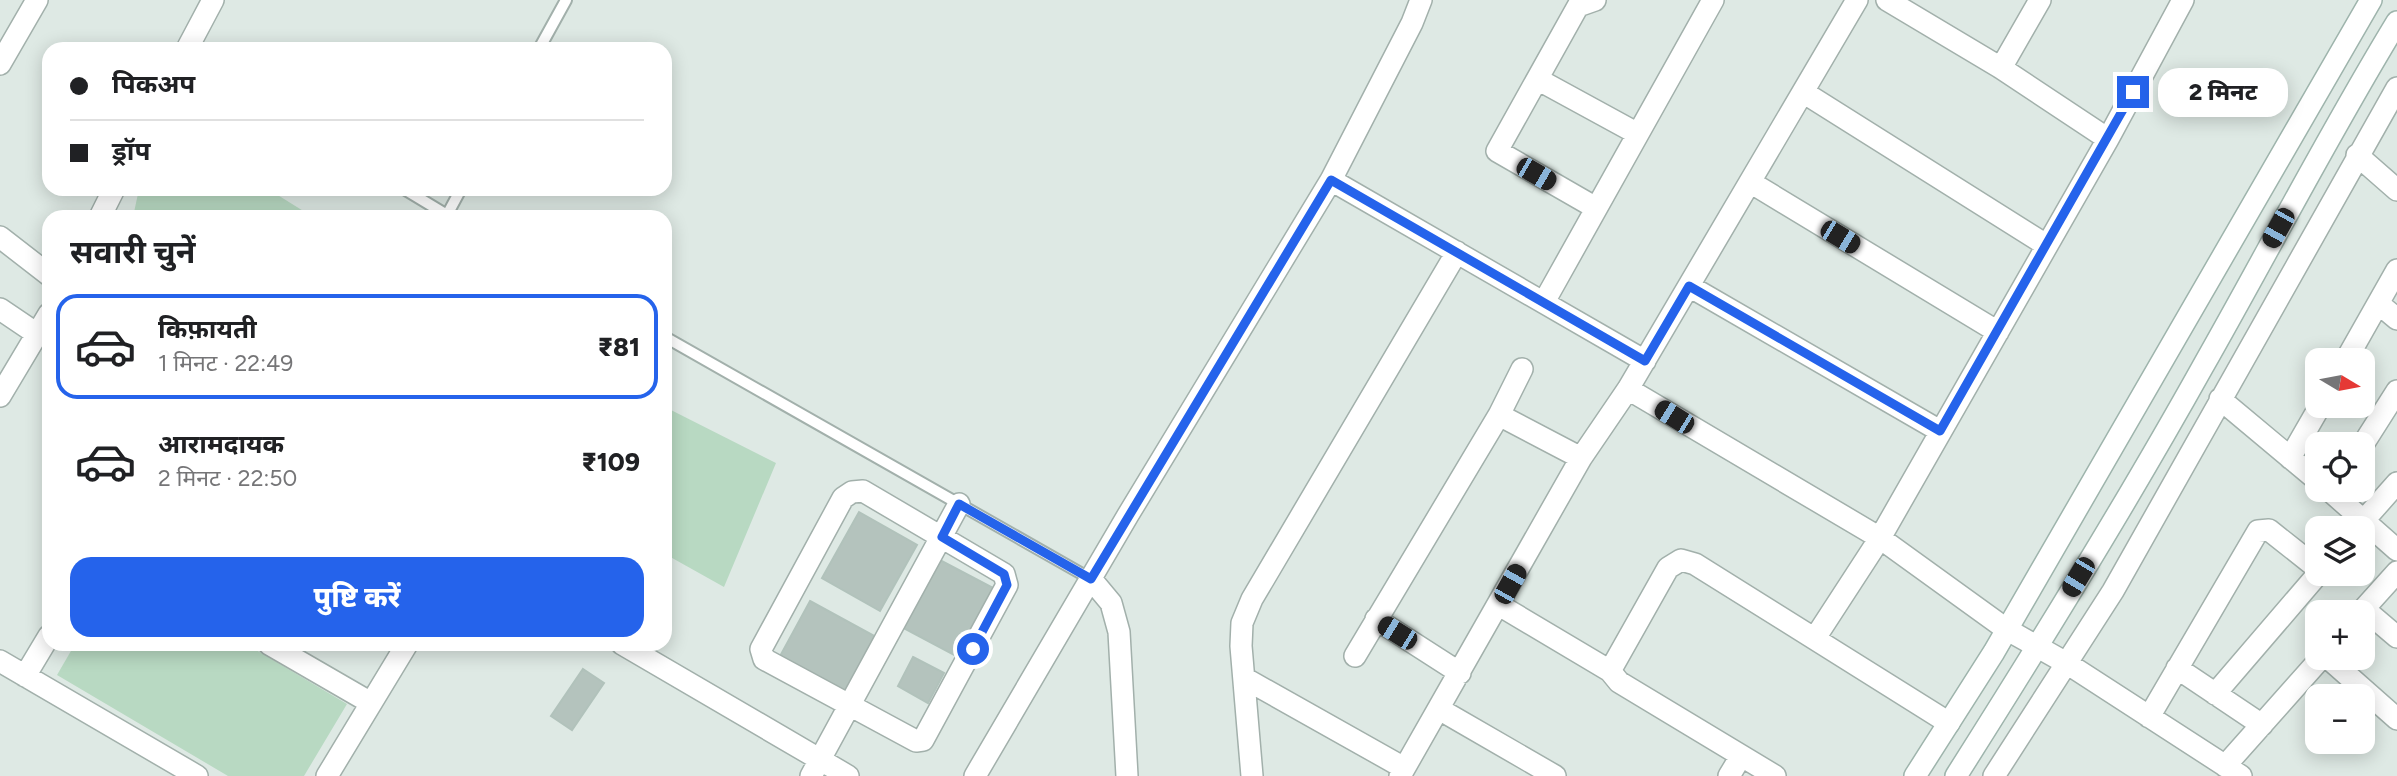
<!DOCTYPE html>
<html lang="hi">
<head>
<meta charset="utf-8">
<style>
	body { margin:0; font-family:Figtree,"Noto Sans Devanagari",sans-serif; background:#f2f2f2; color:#202124; height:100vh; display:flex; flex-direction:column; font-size:26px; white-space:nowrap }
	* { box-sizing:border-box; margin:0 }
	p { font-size:23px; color:#757577 }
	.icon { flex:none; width:38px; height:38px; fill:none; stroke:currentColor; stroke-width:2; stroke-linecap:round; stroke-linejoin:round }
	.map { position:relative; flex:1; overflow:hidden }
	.sheet { position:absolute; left:42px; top:210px; width:630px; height:441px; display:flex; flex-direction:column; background:#fff; border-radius:21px; box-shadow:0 4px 18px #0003 }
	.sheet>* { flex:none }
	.top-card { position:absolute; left:42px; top:42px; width:630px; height:154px; border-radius:21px; box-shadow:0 4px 18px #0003; display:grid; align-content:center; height:154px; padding:0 28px; background:#fff }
	.needle { width:46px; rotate:100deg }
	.buttons { position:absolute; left:2305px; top:348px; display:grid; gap:14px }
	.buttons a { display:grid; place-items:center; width:70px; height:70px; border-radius:14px; background:#fff; box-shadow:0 4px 18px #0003; font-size:35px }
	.end { position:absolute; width:32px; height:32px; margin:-16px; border:9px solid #2563eb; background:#fff; box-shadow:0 0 0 4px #fff }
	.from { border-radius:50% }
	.bubble { position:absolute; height:49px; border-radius:21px; background:#fff; box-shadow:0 4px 18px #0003; font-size:23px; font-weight:800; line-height:49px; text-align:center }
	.car { position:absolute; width:21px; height:42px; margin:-21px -10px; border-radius:9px; box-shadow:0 0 5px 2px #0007; background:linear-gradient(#222 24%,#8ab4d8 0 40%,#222 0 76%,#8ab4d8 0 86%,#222 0) }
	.top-card b { display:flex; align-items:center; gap:24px; height:66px; font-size:26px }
	.top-card b+b { border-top:2px solid #e0e0e0 }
	.top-card i { width:18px; height:18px; background:#202124 }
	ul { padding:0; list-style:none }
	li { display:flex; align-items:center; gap:21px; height:105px; margin:0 14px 10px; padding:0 14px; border:4px solid transparent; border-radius:21px }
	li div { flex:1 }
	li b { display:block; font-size:26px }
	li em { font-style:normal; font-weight:800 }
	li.on { border-color:#2563eb }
	li>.icon { width:63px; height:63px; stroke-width:1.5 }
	h2 { padding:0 28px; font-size:32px; line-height:84px }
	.action { display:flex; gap:14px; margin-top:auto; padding:14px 28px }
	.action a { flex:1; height:80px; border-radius:21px; background:#2563eb; color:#fff; font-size:28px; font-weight:800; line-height:80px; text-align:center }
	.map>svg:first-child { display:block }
	.green { fill:#b8d9c2 }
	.building { fill:#b4c3bd; stroke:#b1c2bb; stroke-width:2 }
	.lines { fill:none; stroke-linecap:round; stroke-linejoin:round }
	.lane-casing { stroke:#a2b0ab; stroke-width:14 }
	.street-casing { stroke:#a2b0ab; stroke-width:24 }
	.secondary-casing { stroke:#9eb4ac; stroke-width:24 }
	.lane { stroke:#fff; stroke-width:10 }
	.street { stroke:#fff; stroke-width:21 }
	.secondary { stroke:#fff; stroke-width:21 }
	.route { stroke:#2563eb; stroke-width:9 }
</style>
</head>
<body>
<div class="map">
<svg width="2397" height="776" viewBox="0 0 2397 776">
	<rect width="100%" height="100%" fill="#dee9e4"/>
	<path class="green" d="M139 189H268L313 217H133Z
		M665 407 776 463 724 587 665 554Z
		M75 644H246L347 704 304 776H228L57 675Z"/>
	<path class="building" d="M859 512 917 545 880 611 822 578Z
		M934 557 993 588 956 656 898 625Z
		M810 601 876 637 846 694 779 658Z
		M913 657 944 673 928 703 898 686Z
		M583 669 604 683 572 730 551 716Z"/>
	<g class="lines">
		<g class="lane-casing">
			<path id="lane" d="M539 49 566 0
				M404 189 447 215 461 189
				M665 337 1091 579"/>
		</g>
		<g class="street-casing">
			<path id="street" d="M1595 0 1578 6 1497 151 1596 208
				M1887 0 2001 68 2108 139
				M187 49 213 0
				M0 64 37 0
				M2001 68 2040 0
				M1539 80 1638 134
				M1803 92 2046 245
				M2357 155 2397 190
				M1331 180 1645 361
				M1750 182 1998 332
				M100 217 114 189
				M0 237 49 275
				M1689 286 1940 431
				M1544 302 1713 0
				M2379 304 2397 319
				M0 309 37 334
				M2346 360 2397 270
				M1628 389 1880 538 2006 629 2068 664 2241 776
				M0 396 49 314
				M2220 399 2317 480
				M1499 415 1581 458
				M2362 446 2397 391
				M2290 458 2320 406
				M2329 490 2397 550
				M863 491 1004 574 1007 585 923 740 916 741 764 659 761 649 843 498 852 492Z
				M2357 528 2397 483
				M1091 579 1111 603 1119 632 1127 776
				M1499 605 1610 671 1619 682 1775 776
				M2364 609 2397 637
				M2361 612 2397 572
				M1376 619 1460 673
				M1815 638 1880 538 2108 139 2183 0
				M269 644 371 703
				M622 644 848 776
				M1355 656 1499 415 1522 369
				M2328 658 2397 719
				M0 661 197 776
				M2177 668 2262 725
				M1610 671 1668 568 1681 560 1695 564 1949 723
				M25 676 49 636
				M1244 678 1404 768
				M2215 694 2318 574
				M1439 709 1555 776
				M2149 717 2258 531 2269 530 2317 568
				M2225 766 2321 658
				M327 776 407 644
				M811 776 959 504
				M975 776 1128 515 1331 180 1412 23 1421 0
				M1252 776 1241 646 1242 623 1252 599 1457 252
				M1400 776 1581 458 1628 389 1857 0
				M1729 776 1741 756
				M1994 776 2113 591 2397 88"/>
		</g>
		<g class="secondary-casing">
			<path id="secondary" d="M1915 776 1994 652 2371 0
				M1956 776C2041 642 2125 506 2202 368 2268 252 2328 135 2397 22"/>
		</g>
		<use href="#lane" class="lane"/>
		<use href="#street" class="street"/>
		<use href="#secondary" class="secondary"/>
	</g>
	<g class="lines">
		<path class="route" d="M973 649 1007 585 1004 574 942 537 959 504 1091 579 1331 180 1645 361 1689 286 1940 431 2133 92"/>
	</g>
</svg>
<div class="buttons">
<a><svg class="needle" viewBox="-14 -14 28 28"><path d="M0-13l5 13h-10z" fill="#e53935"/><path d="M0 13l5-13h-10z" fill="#757577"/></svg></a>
<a><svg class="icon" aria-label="locate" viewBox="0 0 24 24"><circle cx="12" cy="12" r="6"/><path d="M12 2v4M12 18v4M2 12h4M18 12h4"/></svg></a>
<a><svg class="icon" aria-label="layers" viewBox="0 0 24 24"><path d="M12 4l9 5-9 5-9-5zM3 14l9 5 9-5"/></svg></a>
<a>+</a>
<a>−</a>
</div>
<i class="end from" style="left:973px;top:649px"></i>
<i class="end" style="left:2133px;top:92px"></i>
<div class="bubble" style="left:2158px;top:68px;width:130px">2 मिनट</div>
<i class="car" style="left:1536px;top:174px;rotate:120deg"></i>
<i class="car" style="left:2278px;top:228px;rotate:209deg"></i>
<i class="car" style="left:1840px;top:237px;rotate:121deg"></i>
<i class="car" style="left:1674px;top:417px;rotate:302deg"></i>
<i class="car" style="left:2078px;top:577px;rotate:211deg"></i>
<i class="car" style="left:1510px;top:584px;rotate:29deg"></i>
<i class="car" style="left:1397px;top:633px;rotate:302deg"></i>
<div class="top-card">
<b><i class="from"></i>पिकअप</b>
<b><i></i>ड्रॉप</b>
</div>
<section class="sheet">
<h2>सवारी चुनें</h2>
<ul>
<li class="on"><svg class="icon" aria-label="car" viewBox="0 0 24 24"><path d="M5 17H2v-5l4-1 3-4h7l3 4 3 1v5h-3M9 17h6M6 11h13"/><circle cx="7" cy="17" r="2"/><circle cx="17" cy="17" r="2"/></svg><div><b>किफ़ायती</b><p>1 मिनट · 22:49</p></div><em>₹81</em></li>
<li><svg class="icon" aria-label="car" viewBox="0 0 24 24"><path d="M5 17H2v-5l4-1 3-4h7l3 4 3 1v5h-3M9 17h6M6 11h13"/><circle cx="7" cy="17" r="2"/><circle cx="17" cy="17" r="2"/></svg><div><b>आरामदायक</b><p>2 मिनट · 22:50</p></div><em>₹109</em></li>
</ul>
<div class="action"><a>पुष्टि करें</a></div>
</section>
</div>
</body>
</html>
